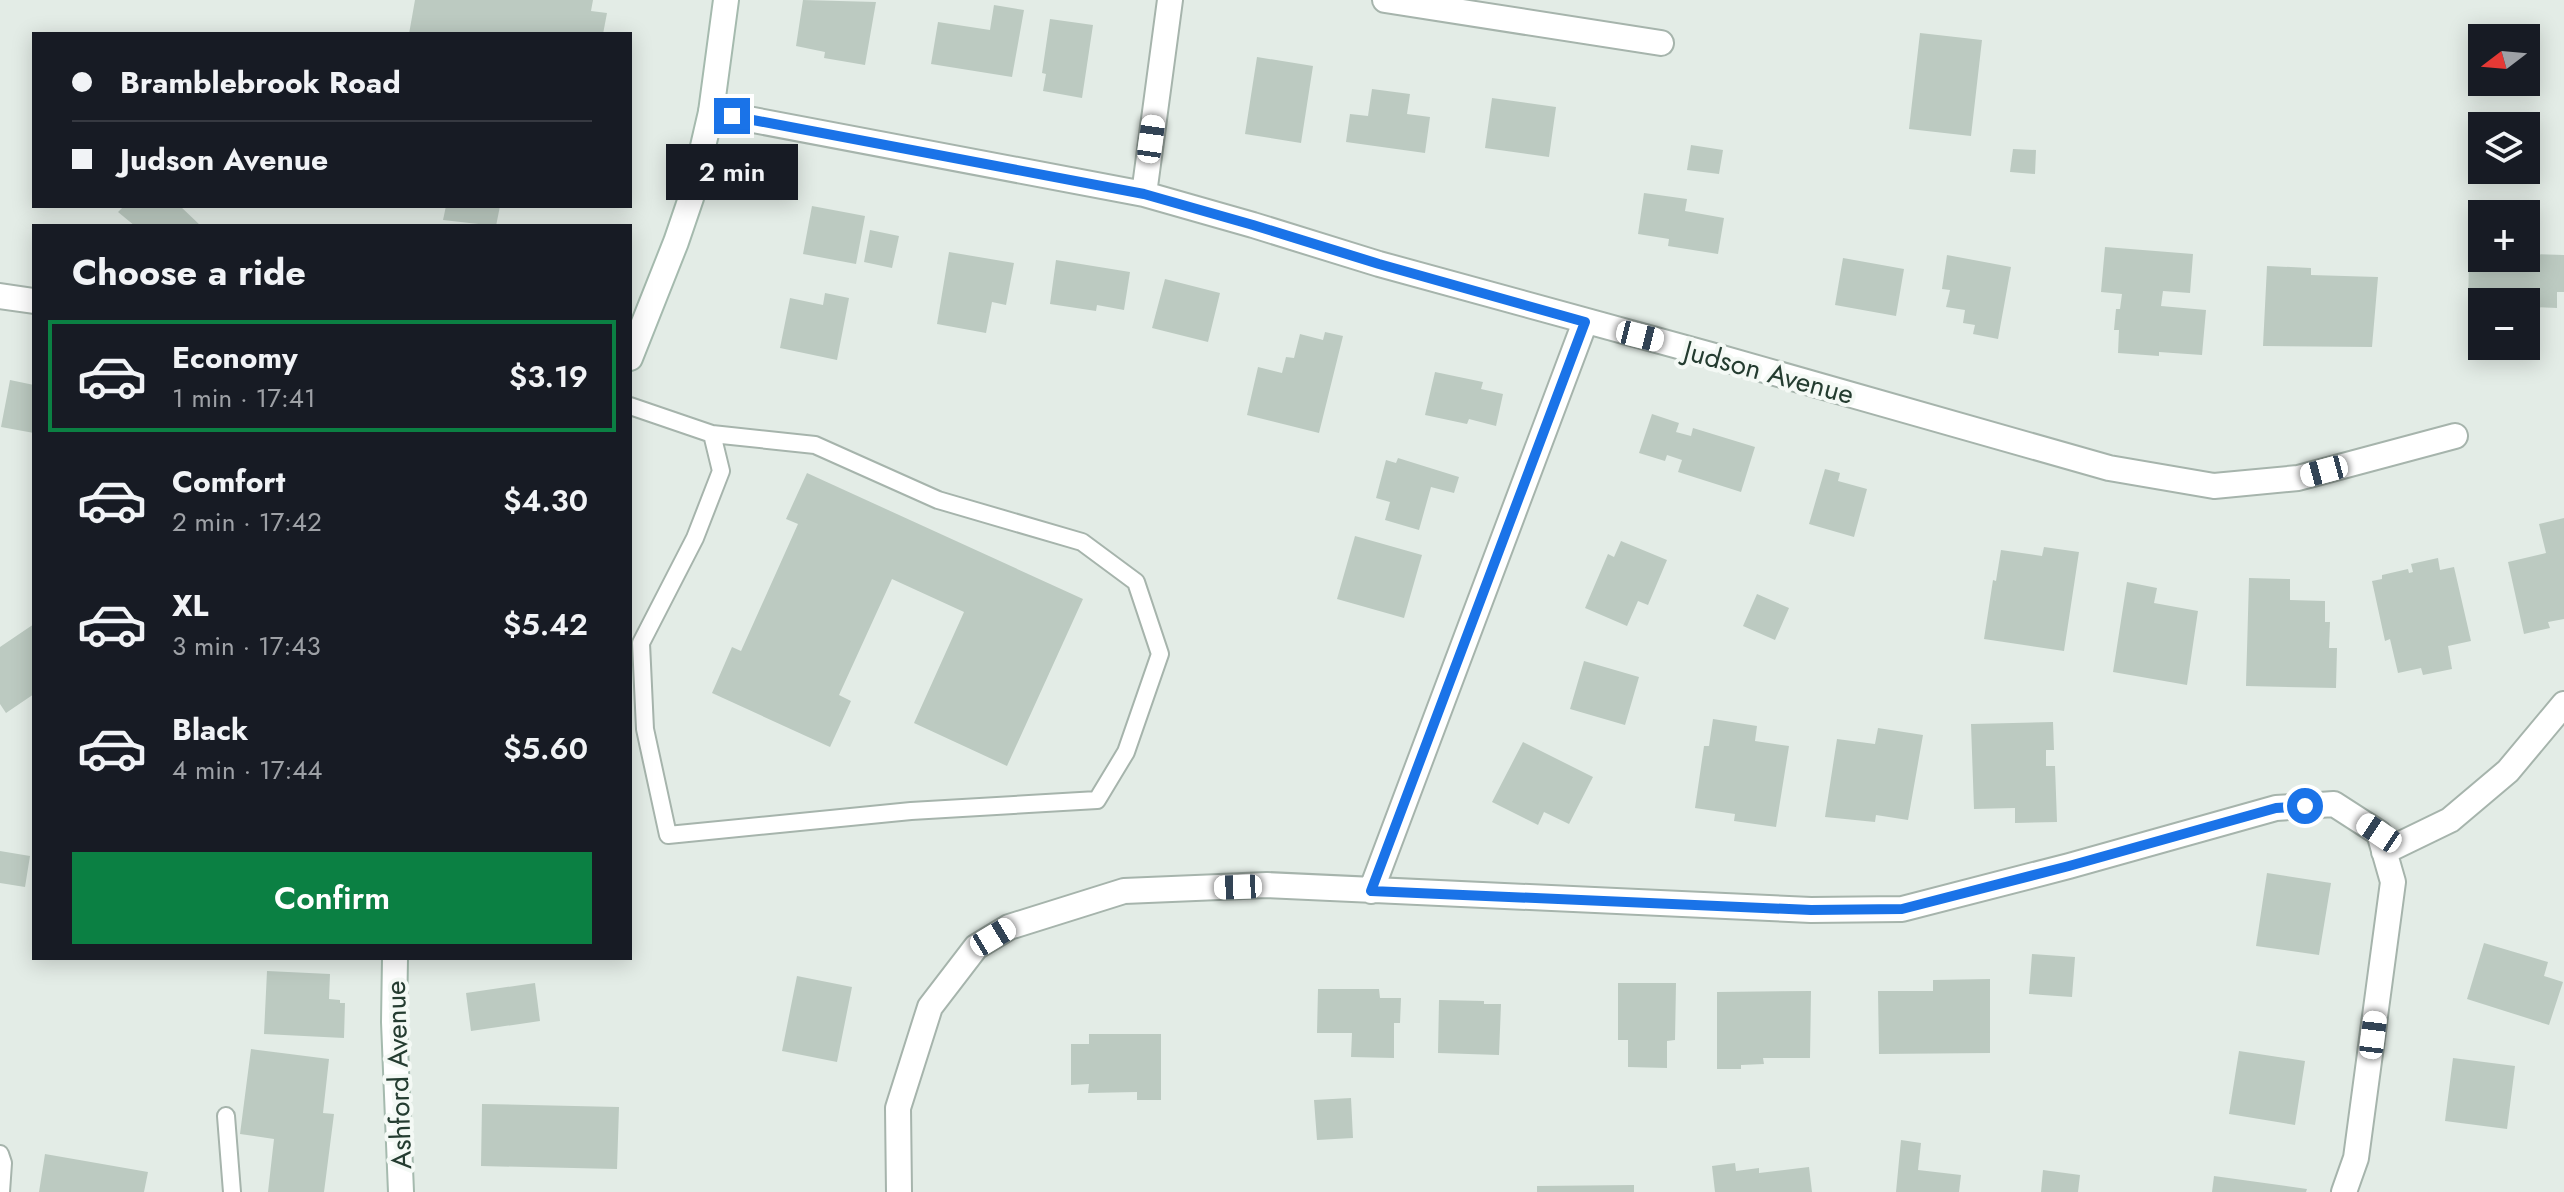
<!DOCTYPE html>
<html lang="en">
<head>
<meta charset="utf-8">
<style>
	body { margin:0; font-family:Jost,sans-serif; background:#242831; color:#f1f3f6; height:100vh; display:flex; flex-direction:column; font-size:30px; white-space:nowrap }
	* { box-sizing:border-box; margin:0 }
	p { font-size:26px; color:#9ea1a6 }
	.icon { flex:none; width:44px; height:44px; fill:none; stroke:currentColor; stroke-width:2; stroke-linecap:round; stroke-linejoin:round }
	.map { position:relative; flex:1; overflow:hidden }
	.sheet { position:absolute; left:32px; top:224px; width:600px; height:736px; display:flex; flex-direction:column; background:#171b24; border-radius:0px; box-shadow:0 4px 20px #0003 }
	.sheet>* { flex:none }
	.guide { position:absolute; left:32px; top:32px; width:600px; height:176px; border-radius:0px; box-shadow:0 4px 20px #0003; display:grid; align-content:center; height:176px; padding:0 40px; background:#171b24 }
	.needle { width:52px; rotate:254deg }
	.tools { position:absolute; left:2468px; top:24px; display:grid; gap:16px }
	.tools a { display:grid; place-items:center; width:72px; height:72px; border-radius:0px; background:#171b24; box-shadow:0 4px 20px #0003; font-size:40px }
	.end { position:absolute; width:36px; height:36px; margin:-18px; border:10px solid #1a73e8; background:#fff; box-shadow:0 0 0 4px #fff }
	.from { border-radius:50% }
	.bubble { position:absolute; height:56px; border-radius:0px; background:#171b24; box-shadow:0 4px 20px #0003; font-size:26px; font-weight:600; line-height:56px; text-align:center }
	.car { position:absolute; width:24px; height:48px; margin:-24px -12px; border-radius:10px; box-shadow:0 0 6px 2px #0007; background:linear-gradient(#fff 24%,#345 0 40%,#fff 0 76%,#345 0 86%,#fff 0) }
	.guide b { display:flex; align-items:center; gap:28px; height:76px; font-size:30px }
	.guide b+b { border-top:2px solid #363941 }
	.guide i { width:20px; height:20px; background:#f1f3f6 }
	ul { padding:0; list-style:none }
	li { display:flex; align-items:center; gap:24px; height:112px; margin:0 16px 12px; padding:0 24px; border:4px solid transparent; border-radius:0px }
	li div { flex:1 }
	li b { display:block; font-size:30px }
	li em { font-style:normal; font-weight:600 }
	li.active { border-color:#0b8043 }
	li>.icon { width:72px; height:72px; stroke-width:1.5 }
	h2 { padding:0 40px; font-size:36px; line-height:96px }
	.cta { display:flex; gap:16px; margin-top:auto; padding:16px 40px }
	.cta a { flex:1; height:92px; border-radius:0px; background:#0b8043; color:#fff; font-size:32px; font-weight:600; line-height:92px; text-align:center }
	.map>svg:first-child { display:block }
	.building { fill:#bccac1 }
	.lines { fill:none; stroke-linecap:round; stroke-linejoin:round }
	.lane-casing { stroke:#a6b4ac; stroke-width:20 }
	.street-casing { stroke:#a6b4ac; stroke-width:28 }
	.secondary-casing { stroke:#a5baae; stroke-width:28 }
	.lane { stroke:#fff; stroke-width:16 }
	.street { stroke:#fff; stroke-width:24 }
	.secondary { stroke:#fff; stroke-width:24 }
	.route { stroke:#1a73e8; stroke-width:10 }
	.labels { text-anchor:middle; stroke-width:8; stroke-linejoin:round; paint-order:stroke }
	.street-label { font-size:28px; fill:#243c30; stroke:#f4f9f5 }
</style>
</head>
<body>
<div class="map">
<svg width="2564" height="1192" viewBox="0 0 2564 1192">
	<rect width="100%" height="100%" fill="#e3ece6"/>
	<path class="building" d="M415 0H593L591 11 607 13 603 34H409Z
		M803 0 876 2 865 65 824 58 825 52 796 46Z
		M994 5 1024 10 1012 77 931 64 938 22 990 30Z
		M1050 19 1093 25 1082 98 1043 91 1046 74 1042 73Z
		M1920 33 1982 40 1971 136 1909 129Z
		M1257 57 1313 66 1301 143 1245 134Z
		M1372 89 1410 94 1407 114 1430 117 1425 153 1346 142 1350 114 1368 116Z
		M1492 98 1556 107 1549 157 1485 148Z
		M1691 145 1723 150 1719 174 1687 170Z
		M2013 149 2036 150 2035 174 2010 172Z
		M1644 193 1687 199 1685 211 1724 218 1718 254 1668 246 1669 239 1638 234Z
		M124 206H180L201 226H135L118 212Z
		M446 206H500L496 226 443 220Z
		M812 206 865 216 856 264 803 254Z
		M870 230 899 236 892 268 864 262Z
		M2105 247 2193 254 2190 293 2163 291 2161 306 2206 310 2202 355 2159 352V356L2118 353 2119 330H2114L2116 309H2120L2122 294 2101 292Z
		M949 252 1014 263 1006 305 992 302 986 333 937 324Z
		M2469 253 2482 254V258H2526V254L2564 255V292H2557V308L2533 307V315H2526V302H2482V310H2468Z
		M1947 255 2011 267 1998 339 1973 334 1975 325 1963 323 1965 310 1946 307 1950 290 1942 289Z
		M1843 258 1904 269 1896 316 1835 305Z
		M1056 260 1130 272 1124 310 1097 305 1096 311 1050 304Z
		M2267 266 2311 268V275L2378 277 2372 347 2263 346Z
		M1165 279 1220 293 1208 342 1152 328Z
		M825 293 849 298 837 360 780 348 790 298 823 305Z
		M1325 332 1343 336 1319 433 1247 415 1258 367 1282 373 1286 357 1294 358 1300 334 1323 340Z
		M1435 372 1483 382 1481 389 1503 394 1496 426 1469 419 1467 424 1425 415Z
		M10 380 34 385V433L1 427Z
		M1652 414 1679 423 1676 432 1691 436 1693 428 1755 447 1741 492 1678 472 1682 460 1667 455 1665 461 1639 453Z
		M1398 458 1459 477 1454 493 1431 487 1419 530 1385 520 1390 502 1376 498 1386 460 1396 463Z
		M1825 469 1840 473 1838 481 1867 489 1854 537 1809 524Z
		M807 473 1083 599 1007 766 914 723 964 612 892 579 839 695 851 701 830 747 712 693 732 647 741 651 798 524 786 519Z
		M2564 518V619L2548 622 2550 628 2524 634 2508 562 2546 553 2539 524Z
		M1355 536 1422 555 1404 618 1337 599Z
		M1621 541 1667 560 1648 605 1638 601 1627 626 1585 608 1608 554 1614 557Z
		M2044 547 2079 552 2064 651 1984 639 1993 580 1996 581 2001 550 2042 556Z
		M2438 558 2440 570 2454 567 2471 641 2448 646 2452 669 2423 675 2421 668 2398 673 2390 639 2385 641 2372 581 2382 579V575L2408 569 2409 573 2413 572 2411 564Z
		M2249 578 2290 579V600L2325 601V622H2330L2329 648H2337L2336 688 2246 686Z
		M2127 582 2157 588 2154 603 2198 611 2187 685 2113 672Z
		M1757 594 1789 608 1775 640 1743 626Z
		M34 624V694L6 713 0 704V647Z
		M1584 661 1639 677 1625 725 1570 709Z
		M1713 719 1757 726 1755 741 1789 746 1776 827 1734 821 1735 814 1695 808 1704 746H1709Z
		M2053 722 2054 750H2046V766H2055L2057 822 2015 823V808L1974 809 1971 724Z
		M1878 728 1923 735 1908 820 1876 815 1875 822 1825 817 1837 739 1875 744Z
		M1523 742 1593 777 1569 824 1544 812 1538 825 1492 802Z
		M0 851 30 856 25 887 0 883Z
		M2267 873 2331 883 2319 955 2256 946Z
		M2484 943 2548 962 2544 976 2563 982 2549 1025 2467 999Z
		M2032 954 2075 957 2072 997 2029 994Z
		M267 971 330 974 329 999 340 1000V1003H345L344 1038 264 1034Z
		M797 976 852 987 837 1062 782 1051Z
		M1990 979V1053L1879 1054 1878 991H1933V980Z
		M535 983 540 1021 471 1031 466 993Z
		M1618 983H1676L1675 1040 1667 1041V1068L1628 1067V1040H1618Z
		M1318 989H1379L1380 998H1401L1400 1023H1394V1058L1351 1057 1352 1033H1317Z
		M1811 991 1810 1058H1763L1764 1064 1741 1065V1069H1717V992Z
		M1439 1000 1484 1001V1004H1501L1499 1055 1438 1053Z
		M1089 1034H1161V1100H1137V1092L1088 1093 1089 1084 1071 1085V1044H1089Z
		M251 1049 329 1059 323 1113 334 1114 324 1192H268L274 1139 240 1134Z
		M2239 1051 2305 1061 2295 1125 2229 1114Z
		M2453 1058 2515 1066 2507 1129 2445 1121Z
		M1351 1098 1353 1138 1317 1140 1314 1100Z
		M482 1104 619 1107 617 1169 481 1166Z
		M1901 1140 1921 1143 1918 1170 1961 1175 1959 1192H1896Z
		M45 1154 148 1172 144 1192H39Z
		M1735 1163 1736 1171 1759 1168V1173L1809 1167 1812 1192H1715L1712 1166Z
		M2043 1170 2080 1175 2078 1192H2041Z
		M2214 1176 2307 1189 2306 1192H2212Z
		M1634 1185V1192H1537V1186Z"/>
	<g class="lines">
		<g class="lane-casing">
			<path id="lane" d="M630 406 712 434 815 445 938 500 1082 542 1136 582 1160 654 1126 752 1097 800 911 811 668 835 645 729 641 643 695 538 721 471 712 434
				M226 1116 232 1192
				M0 1154 3 1163 1 1192"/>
		</g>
		<g class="street-casing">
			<path id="street" d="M1385 0 1661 43
				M711 112 1144 194 1253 225 1379 264 1722 358 2109 468 2214 486 2298 478 2455 436
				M1144 194 1170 0
				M0 296 34 301
				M2384 852 2450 820 2508 771 2564 704
				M1371 891 1585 322
				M899 1192 898 1108 930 1007 976 947 1009 927 1124 891 1267 885 1811 910 1902 909 2069 866 2276 808 2334 804 2379 833 2393 882 2356 1158 2344 1192"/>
		</g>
		<g class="secondary-casing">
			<path id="secondary" d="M630 358 676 242 691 198 711 112 726 0
				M395 958 394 1022 401 1192"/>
		</g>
		<use href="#lane" class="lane"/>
		<use href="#street" class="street"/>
		<use href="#secondary" class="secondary"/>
	</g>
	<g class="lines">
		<path class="route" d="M732 116 1144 194 1253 225 1379 264 1585 322 1371 891 1811 910 1902 909 2069 866 2276 808 2305 806"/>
	</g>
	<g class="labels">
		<g class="street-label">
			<text transform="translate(1769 372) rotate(15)" y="10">Judson Avenue</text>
			<text transform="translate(398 1075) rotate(-92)" y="10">Ashford Avenue</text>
		</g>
	</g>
</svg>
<div class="tools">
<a><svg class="needle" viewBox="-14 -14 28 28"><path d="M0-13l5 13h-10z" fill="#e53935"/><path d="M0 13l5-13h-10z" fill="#9ea1a6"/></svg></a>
<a><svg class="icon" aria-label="layers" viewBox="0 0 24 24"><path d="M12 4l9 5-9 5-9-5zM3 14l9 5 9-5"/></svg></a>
<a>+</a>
<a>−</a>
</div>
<i class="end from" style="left:2305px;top:806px"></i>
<i class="end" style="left:732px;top:116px"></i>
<div class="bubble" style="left:666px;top:144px;width:132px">2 min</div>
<i class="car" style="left:1151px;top:139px;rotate:8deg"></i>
<i class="car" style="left:1640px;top:336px;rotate:104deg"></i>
<i class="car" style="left:2324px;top:471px;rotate:255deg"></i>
<i class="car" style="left:2379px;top:833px;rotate:304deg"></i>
<i class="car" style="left:1238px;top:887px;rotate:268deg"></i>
<i class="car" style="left:993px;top:937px;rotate:59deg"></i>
<i class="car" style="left:2373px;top:1035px;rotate:7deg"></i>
<div class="guide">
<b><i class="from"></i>Bramblebrook Road</b>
<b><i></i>Judson Avenue</b>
</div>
<section class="sheet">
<h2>Choose a ride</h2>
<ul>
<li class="active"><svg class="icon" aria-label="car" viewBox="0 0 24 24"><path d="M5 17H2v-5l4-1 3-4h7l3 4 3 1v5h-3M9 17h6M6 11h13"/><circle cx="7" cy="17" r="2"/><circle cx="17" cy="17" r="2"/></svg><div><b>Economy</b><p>1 min · 17:41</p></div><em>$3.19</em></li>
<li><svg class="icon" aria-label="car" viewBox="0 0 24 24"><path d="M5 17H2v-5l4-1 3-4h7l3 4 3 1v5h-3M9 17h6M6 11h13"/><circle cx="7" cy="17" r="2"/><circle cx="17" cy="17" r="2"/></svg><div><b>Comfort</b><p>2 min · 17:42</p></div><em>$4.30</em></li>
<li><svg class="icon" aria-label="car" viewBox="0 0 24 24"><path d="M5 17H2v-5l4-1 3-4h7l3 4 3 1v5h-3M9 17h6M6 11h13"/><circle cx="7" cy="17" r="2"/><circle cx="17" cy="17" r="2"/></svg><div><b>XL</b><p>3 min · 17:43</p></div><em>$5.42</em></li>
<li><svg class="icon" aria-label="car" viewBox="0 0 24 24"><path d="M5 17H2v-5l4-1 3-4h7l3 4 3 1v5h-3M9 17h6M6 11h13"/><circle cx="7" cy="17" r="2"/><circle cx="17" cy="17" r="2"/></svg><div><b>Black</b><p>4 min · 17:44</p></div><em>$5.60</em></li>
</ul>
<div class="cta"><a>Confirm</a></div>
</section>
</div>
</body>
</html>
